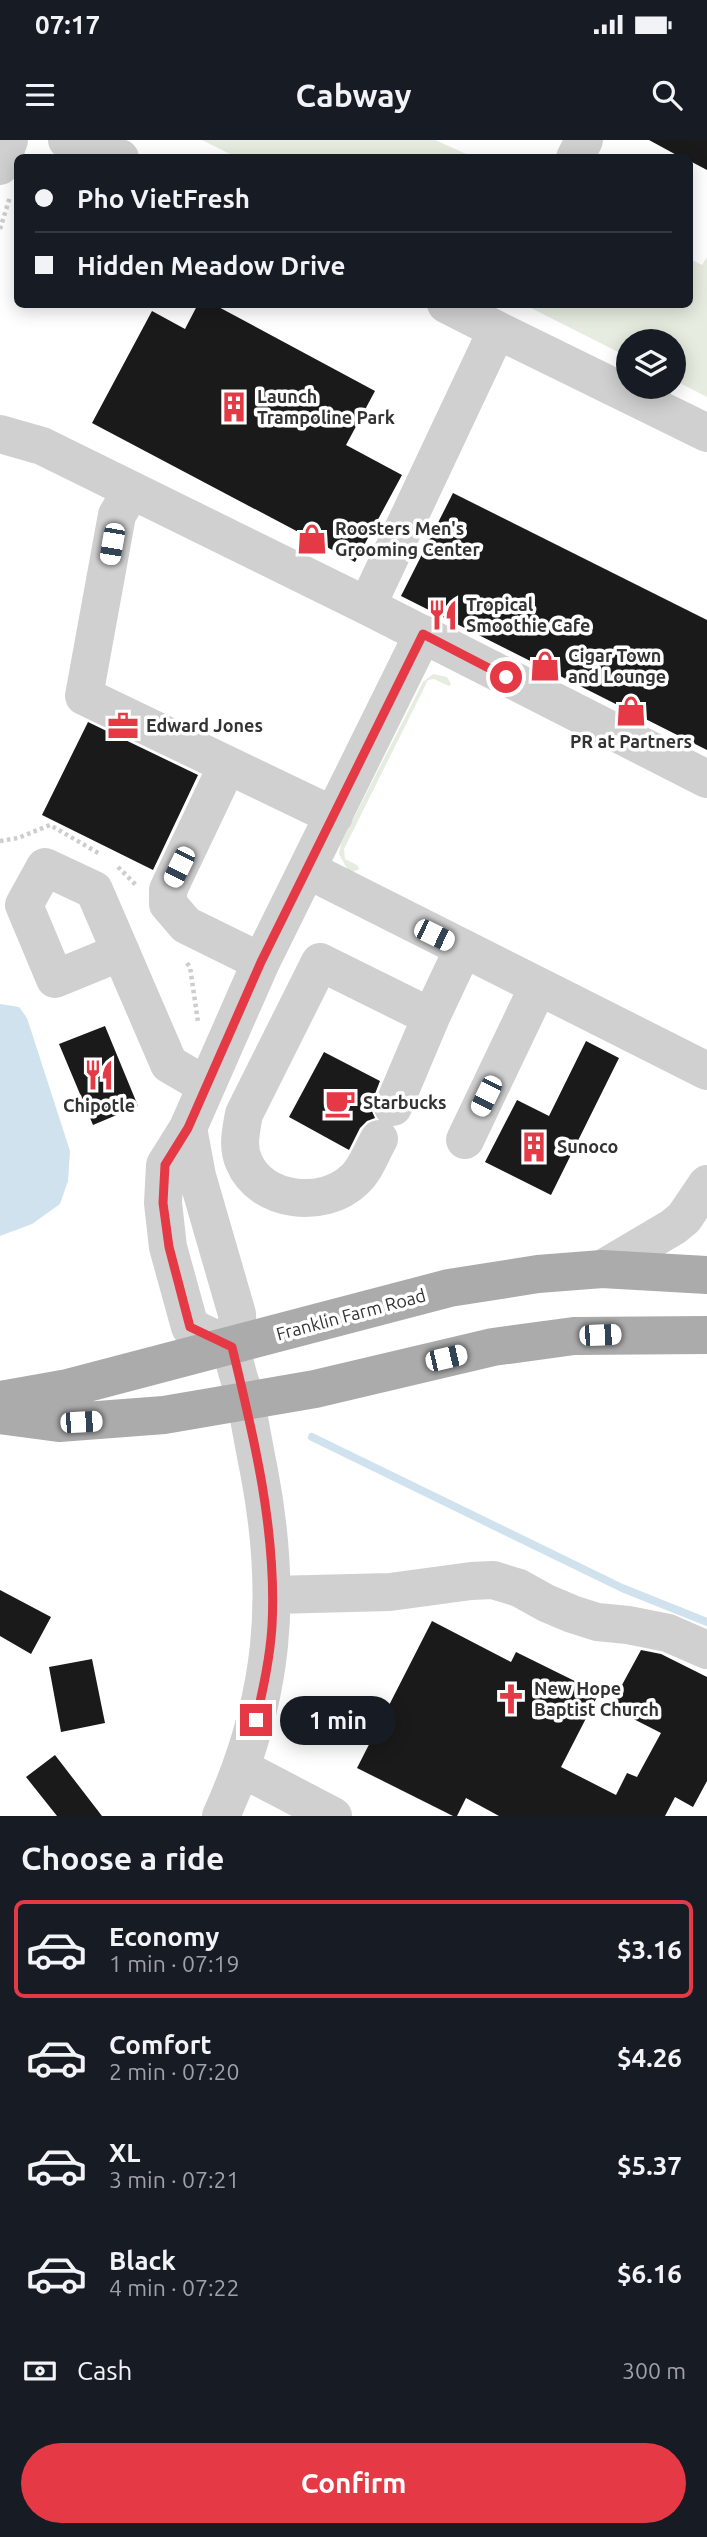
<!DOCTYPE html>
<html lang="en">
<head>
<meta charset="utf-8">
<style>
	body { margin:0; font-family:Ubuntu,sans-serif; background:#242831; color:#f1f3f6; height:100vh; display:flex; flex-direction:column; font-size:26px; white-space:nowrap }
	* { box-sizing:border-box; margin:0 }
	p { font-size:23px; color:#9ea1a6 }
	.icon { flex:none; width:38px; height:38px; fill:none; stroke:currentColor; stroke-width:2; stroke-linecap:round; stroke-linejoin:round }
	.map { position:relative; height:1676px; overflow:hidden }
	.panel { display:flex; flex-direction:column; background:#171b24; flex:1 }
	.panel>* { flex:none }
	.guide { position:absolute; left:14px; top:14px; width:679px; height:154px; border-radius:10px; box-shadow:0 4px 18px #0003; display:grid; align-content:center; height:154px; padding:0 21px; background:#171b24 }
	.controls { position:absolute; left:616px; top:189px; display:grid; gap:14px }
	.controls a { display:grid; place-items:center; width:70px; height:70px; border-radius:50%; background:#171b24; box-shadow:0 4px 18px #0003; font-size:35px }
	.end { position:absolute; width:32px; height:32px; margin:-16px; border:9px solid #e63946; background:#fff; box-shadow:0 0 0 4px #fff }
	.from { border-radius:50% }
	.bubble { position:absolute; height:49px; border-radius:24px; background:#171b24; box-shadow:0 4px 18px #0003; font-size:23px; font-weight:700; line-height:49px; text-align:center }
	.car { position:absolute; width:21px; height:42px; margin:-21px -10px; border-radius:9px; box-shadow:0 0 5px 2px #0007; background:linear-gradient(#fff 24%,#345 0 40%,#fff 0 76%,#345 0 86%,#fff 0) }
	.guide b { display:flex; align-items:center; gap:24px; height:66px; font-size:26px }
	.guide b+b { border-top:2px solid #363941 }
	.guide i { width:18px; height:18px; background:#f1f3f6 }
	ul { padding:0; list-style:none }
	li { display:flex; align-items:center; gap:21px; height:98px; margin:0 14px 10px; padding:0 7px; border:4px solid transparent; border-radius:10px }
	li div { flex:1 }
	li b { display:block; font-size:26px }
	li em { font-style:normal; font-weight:700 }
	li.current { border-color:#e63946 }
	li>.icon { width:63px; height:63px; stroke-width:1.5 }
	h2 { padding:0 21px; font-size:32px; line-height:84px }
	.pay { display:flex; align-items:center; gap:18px; height:77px; padding:0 21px; font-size:26px }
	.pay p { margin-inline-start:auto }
	.cta { display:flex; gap:14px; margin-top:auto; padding:14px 21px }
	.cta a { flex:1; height:80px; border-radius:42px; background:#e63946; color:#fff; font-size:28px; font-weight:700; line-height:80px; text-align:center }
	.status { display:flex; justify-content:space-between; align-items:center; height:49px; padding:0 35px; background:#171b24; direction:ltr }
	.status svg { height:19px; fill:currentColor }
	header { display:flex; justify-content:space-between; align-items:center; height:91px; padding:0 21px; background:#171b24; font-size:32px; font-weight:700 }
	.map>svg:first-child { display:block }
	.green { fill:#e6ecdf }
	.water { fill:#cfe2ee }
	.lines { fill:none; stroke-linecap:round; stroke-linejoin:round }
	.stream { stroke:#cfe2ee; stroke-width:8 }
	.building { fill:#1a1a1a }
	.path { stroke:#cdcdcd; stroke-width:4.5; stroke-dasharray:3.5 3.5; stroke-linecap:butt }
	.minor { stroke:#d0d0d0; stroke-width:38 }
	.major { stroke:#ababab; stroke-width:38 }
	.route { stroke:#e63946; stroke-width:9 }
	.labels { text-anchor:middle; stroke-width:7; stroke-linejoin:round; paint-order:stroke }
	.poi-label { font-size:18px; font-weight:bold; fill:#333; stroke:#fff; text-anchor:start }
	.street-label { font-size:18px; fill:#333; stroke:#fff }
</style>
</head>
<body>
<div class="status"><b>07:17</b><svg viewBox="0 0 49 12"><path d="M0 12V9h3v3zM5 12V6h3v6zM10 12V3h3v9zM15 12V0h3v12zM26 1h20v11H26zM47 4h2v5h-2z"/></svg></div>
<header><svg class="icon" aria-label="menu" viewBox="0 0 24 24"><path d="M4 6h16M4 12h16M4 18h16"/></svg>Cabway<svg class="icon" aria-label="search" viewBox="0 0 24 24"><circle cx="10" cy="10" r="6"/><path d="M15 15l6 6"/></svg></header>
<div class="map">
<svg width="707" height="1676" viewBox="0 0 707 1676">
	<rect width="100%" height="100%" fill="#fff"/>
	<path class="green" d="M202 0H435L473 17H236Z
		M707 117V257L674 240V201H628V217L525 165 690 164V119L702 125Z
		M433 534 447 537 451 544 449 546 434 539 428 540 344 709 345 719 357 725 359 729 353 732 348 730 339 714 341 703 423 542Z"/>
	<path class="water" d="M0 864 19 867 27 878 70 1011 68 1041 60 1064 32 1084 0 1096Z"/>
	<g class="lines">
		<path class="stream" d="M312 1297 622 1448 707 1482"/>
	</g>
	<path class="building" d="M649 0H707V30L690 21V18H682Z
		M198 164H213L375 251 346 305 402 335 355 422 92 283 152 171 185 189Z
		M453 353 707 480V610L401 456Z
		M88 582 198 635 153 730 42 675Z
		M105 886 138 966 93 985 59 904Z
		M586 901 619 918 551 1055 485 1022 517 960 549 976Z
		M324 912 380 941 373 959 371 969 375 978 367 981 360 988 349 1010 289 977Z
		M0 1450 51 1477 31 1514 0 1496Z
		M432 1481 511 1522 516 1512 599 1553 561 1627 616 1655 627 1633 637 1637 661 1593 610 1567 641 1510 661 1514 707 1537V1641L693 1667 675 1657 665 1676H499L466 1658 457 1676H453L357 1628Z
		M92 1519 105 1583 61 1592 49 1527Z
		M55 1615 102 1676H57L26 1637Z"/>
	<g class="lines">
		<path class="path" d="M0 89 10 57
			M0 701 18 698 50 685 100 714
			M118 727 137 746
			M187 823 190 827 198 882"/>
		<path class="minor" d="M67 0 120 18
			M575 18 584 0
			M0 26 9 0
			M497 190 707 293
			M0 294 42 306 367 466 707 639
			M131 351 117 375 84 556 334 676
			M367 466 497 190 446 164
			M227 626 168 750V764L186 785 261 822
			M308 730 707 931
			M121 812 55 839 24 765 45 727 94 750 169 924 205 945
			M393 967 431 877
			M188 988 197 1036 237 1174C238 1185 233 1195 233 1206 232 1222 241 1242 245 1258 250 1282 254 1307 259 1331 283 1457 274 1559 221 1676
			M379 999C372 1011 365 1031 354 1040 324 1069 261 1063 244 1022 237 1007 241 990 244 974L320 822 431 877 463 809
			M465 1000 538 847
			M602 1129 673 1087 684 1078 707 1044
			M232 1207 190 1187 168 1107 163 1063 165 1025 188 988 261 822 423 494
			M273 1455 390 1452 471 1441 493 1440 519 1448 546 1463 572 1474 597 1482 628 1485 668 1493 707 1510
			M241 1628 333 1676"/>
		<path class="major" d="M0 1260 68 1248 449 1148 538 1134 602 1129 707 1135
			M0 1275 59 1283 164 1275 315 1249 493 1207 574 1196 707 1195"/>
	</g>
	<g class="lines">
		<path class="route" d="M256 1580C263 1549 270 1518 272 1486 277 1392 254 1297 232 1207L190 1187 169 1107 163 1063 165 1025 188 988 261 822 423 494 506 537"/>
	</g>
	<defs>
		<g id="building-bare" transform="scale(2.415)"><path d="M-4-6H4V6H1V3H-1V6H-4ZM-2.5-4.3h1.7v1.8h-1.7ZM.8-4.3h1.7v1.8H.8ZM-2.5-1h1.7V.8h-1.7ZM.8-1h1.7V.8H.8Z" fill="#e63946" stroke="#fff" stroke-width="2.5" paint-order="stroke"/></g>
		<g id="shop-bare" transform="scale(2.415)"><path d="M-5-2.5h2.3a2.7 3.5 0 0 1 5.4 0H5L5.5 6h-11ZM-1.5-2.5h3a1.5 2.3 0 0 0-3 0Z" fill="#e63946" stroke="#fff" stroke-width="2.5" paint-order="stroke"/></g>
		<g id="restaurant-bare" transform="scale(2.415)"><path d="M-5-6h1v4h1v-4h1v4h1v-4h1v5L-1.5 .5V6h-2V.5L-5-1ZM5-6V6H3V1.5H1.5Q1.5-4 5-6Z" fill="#e63946" stroke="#fff" stroke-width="2.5" paint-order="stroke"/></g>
		<g id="office-bare" transform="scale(2.415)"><path d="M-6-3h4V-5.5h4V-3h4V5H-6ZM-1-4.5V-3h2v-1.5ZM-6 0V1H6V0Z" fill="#e63946" stroke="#fff" stroke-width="2.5" paint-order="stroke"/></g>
		<g id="cafe-bare" transform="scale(2.415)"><path d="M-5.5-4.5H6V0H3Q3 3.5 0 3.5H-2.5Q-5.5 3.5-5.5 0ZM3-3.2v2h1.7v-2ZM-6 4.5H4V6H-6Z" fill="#e63946" stroke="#fff" stroke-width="2.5" paint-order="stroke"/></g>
		<g id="church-bare" transform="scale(2.415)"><path d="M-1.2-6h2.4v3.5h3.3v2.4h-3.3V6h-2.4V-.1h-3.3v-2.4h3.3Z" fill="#e63946" stroke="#fff" stroke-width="2.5" paint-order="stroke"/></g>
	</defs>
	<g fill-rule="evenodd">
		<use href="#building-bare" x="234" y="267"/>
		<use href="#shop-bare" x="312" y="399"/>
		<use href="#restaurant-bare" x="443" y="475"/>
		<use href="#shop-bare" x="545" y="526"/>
		<use href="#shop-bare" x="631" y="571"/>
		<use href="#office-bare" x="123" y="586"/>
		<use href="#restaurant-bare" x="99" y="935"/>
		<use href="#cafe-bare" x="340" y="963"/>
		<use href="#building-bare" x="534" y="1007"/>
		<use href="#church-bare" x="511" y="1559"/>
	</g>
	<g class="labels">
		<g class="poi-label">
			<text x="257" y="263">Launch<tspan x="257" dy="21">Trampoline Park</tspan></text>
			<text x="335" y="395">Roosters Men's<tspan x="335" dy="21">Grooming Center</tspan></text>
			<text x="466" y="471">Tropical<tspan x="466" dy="21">Smoothie Cafe</tspan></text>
			<text x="568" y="522">Cigar Town<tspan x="568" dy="21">and Lounge</tspan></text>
			<text x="146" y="592">Edward Jones</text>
			<text x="631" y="608" text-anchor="middle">PR at Partners</text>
			<text x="363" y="969">Starbucks</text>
			<text x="99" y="972" text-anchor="middle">Chipotle</text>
			<text x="557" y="1013">Sunoco</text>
			<text x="534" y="1555">New Hope<tspan x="534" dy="21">Baptist Church</tspan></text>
		</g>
		<g class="street-label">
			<text transform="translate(351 1175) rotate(-15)" y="6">Franklin Farm Road</text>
		</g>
	</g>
</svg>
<div class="controls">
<a><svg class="icon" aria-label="layers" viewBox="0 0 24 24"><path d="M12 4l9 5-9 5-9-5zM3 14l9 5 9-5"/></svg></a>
</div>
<i class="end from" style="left:506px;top:537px"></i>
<i class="end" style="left:256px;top:1580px"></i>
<div class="bubble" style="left:280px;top:1556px;width:116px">1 min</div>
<i class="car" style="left:112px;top:404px;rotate:190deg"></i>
<i class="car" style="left:179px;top:727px;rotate:206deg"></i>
<i class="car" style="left:434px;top:795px;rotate:116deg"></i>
<i class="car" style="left:486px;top:956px;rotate:206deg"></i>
<i class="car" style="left:600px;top:1195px;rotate:88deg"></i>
<i class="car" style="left:446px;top:1218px;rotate:77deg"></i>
<i class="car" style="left:81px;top:1282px;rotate:87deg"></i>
<div class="guide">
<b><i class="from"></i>Pho VietFresh</b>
<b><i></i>Hidden Meadow Drive</b>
</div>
</div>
<section class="panel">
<h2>Choose a ride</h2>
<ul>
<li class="current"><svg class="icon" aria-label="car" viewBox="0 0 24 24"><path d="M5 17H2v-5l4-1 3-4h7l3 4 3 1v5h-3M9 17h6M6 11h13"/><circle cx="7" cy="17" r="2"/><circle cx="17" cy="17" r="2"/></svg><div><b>Economy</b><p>1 min · 07:19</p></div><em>$3.16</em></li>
<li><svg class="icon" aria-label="car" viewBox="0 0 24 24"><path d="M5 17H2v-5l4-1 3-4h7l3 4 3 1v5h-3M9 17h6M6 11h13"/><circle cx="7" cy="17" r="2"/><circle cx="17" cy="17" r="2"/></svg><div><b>Comfort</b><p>2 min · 07:20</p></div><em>$4.26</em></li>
<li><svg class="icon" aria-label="car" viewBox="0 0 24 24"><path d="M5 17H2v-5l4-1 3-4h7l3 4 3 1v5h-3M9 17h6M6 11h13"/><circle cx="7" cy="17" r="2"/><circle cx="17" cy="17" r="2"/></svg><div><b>XL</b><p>3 min · 07:21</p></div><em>$5.37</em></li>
<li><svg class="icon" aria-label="car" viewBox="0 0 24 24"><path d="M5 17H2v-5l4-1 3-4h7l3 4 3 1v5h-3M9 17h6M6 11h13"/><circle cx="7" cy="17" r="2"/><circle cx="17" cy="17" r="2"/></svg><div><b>Black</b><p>4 min · 07:22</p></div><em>$6.16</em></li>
</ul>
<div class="pay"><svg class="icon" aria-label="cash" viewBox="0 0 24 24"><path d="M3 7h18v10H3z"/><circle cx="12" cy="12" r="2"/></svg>Cash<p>300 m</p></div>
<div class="cta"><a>Confirm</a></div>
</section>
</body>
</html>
